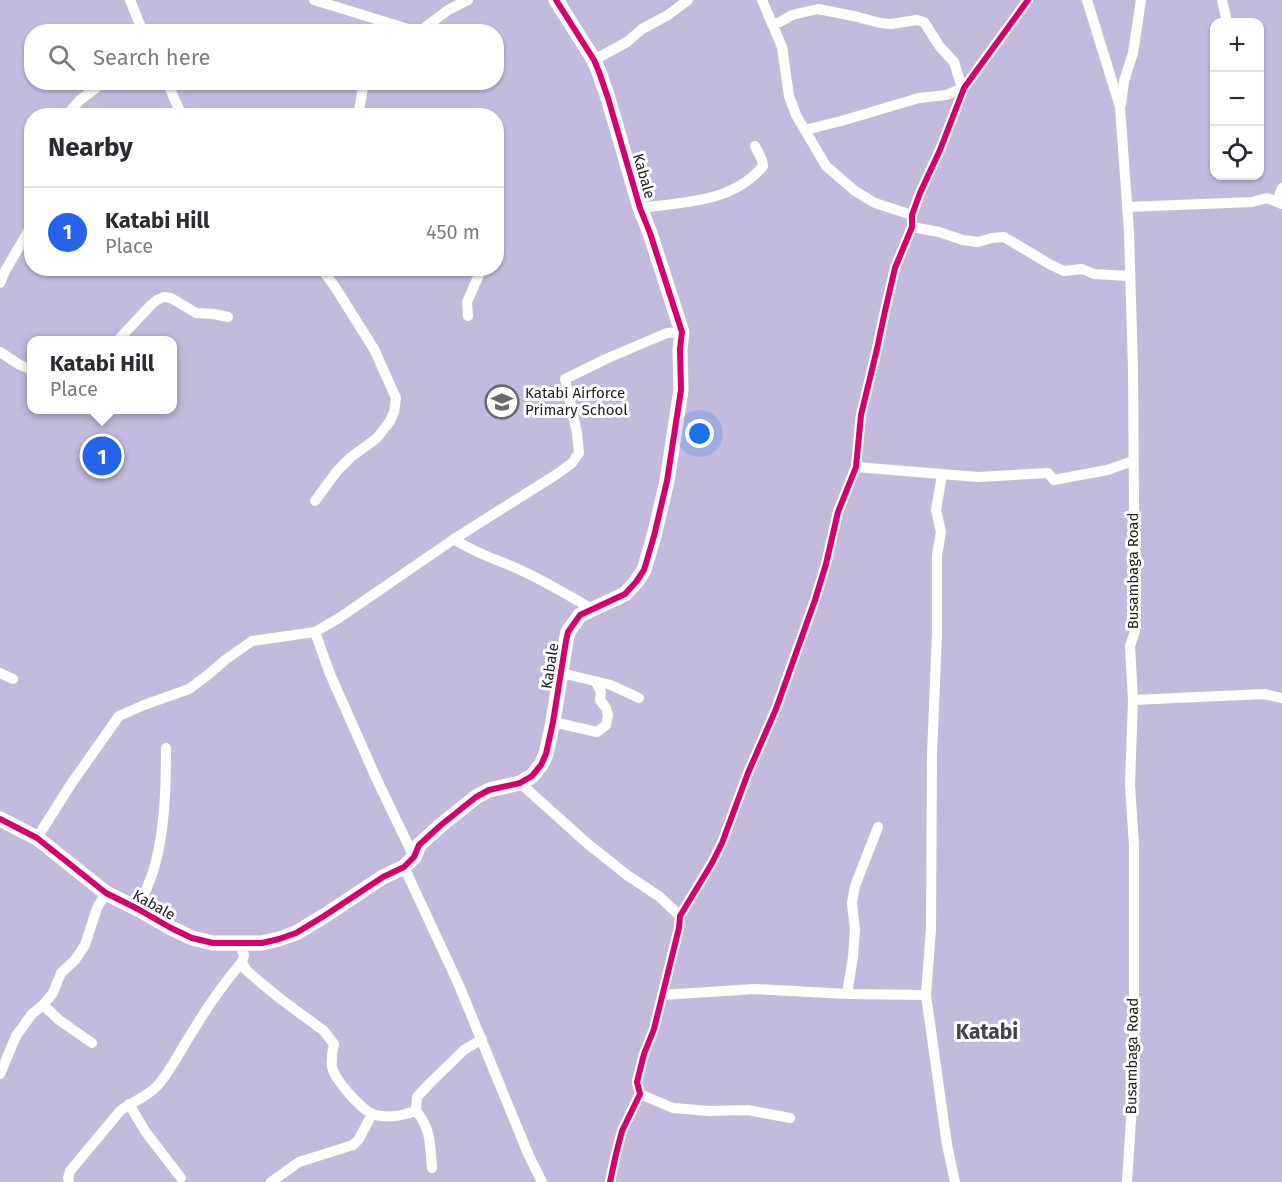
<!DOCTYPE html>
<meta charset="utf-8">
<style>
:root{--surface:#fff;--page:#f2f2f3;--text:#2b2b33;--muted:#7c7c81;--line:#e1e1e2;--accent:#2563eb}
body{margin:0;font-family:"Fira Sans",sans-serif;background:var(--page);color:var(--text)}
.controls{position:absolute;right:18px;top:18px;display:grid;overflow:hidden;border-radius:12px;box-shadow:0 2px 4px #0004}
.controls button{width:54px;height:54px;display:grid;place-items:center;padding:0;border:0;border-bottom:2px solid var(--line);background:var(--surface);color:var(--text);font:30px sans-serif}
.you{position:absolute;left:700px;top:434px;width:21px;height:21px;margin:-15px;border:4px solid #fff;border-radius:50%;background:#1a73e8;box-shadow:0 0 0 9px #1a73e833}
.badge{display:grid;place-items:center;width:39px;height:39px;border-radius:50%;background:var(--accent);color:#fff;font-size:20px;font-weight:700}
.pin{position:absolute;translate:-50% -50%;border:3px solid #fff;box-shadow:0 2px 6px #0006}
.popup{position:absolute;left:27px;top:336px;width:150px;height:78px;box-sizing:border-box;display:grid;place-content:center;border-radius:12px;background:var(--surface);filter:drop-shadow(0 2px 4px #0005);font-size:20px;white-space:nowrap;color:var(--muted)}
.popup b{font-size:22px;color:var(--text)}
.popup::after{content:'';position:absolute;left:50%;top:100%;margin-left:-12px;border:12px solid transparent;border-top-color:var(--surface)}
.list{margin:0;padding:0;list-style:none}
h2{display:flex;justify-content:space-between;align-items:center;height:78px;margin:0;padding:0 24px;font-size:26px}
h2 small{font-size:20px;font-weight:400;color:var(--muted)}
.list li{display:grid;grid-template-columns:39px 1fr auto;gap:18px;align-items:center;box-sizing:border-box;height:90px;padding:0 24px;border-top:2px solid var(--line)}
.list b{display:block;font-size:22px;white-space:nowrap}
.list p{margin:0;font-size:20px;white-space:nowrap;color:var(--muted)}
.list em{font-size:20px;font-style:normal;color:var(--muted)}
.icon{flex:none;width:33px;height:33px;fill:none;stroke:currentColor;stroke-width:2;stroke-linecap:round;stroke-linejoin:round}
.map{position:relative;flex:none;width:1282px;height:1182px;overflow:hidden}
.search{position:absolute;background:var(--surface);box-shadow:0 2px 4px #0004;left:24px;top:24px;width:480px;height:66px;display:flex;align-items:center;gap:15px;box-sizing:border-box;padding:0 21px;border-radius:24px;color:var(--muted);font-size:22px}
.panel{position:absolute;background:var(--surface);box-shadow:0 2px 4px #0004;left:24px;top:108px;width:480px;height:168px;border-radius:24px}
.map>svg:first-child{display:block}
.water{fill:#c2bbde;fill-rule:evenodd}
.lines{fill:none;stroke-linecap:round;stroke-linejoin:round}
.street-casing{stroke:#c3c2c7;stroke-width:12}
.secondary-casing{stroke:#c3c2c7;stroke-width:16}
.street{stroke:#fefefe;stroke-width:10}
.secondary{stroke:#fefefe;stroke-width:15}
.cycleway-casing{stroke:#fff;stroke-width:10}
.cycleway{stroke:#d6006c;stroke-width:6}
.labels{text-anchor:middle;stroke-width:6;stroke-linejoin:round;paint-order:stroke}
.street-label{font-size:15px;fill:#1f1e23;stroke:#fff}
.poi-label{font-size:15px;fill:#1f1e23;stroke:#fff;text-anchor:start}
.district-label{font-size:21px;font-weight:bold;fill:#44424d;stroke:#fff}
</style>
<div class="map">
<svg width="1282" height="1182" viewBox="0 0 1282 1182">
<rect width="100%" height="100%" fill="#f5f5fa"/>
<path class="water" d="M0,0H1282V1182H0ZM1214,22H1260V176H1214ZM32,32H496V82H32ZM32,116H496V268H32ZM32,340H172V410H32Z"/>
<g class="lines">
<defs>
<g id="street">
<polyline points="130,0 143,32"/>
<polyline points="314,0 418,32"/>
<polyline points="762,0 782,47 789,96 796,115 826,166 855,191 875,203 912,215"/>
<polyline points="1087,0 1120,107 1129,232 1133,369 1135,631 1130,646 1133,700 1130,785 1134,846 1134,1073 1127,1182"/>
<polyline points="1222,0 1227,22"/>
<polyline points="772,24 780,22 792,15 818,9 858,17 880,23 891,24 917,20 924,22 940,47 954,62 962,88"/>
<polyline points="419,32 448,10 468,0"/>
<polyline points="594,60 627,42 642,29 668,15 688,0"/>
<polyline points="167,82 182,116"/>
<polyline points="1121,104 1124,81 1133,53 1141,0"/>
<polyline points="66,116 80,100 104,82"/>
<polyline points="358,116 364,82"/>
<polyline points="805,130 841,121 919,98 946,95 964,88"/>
<polyline points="1277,201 1282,188"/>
<polyline points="1127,207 1252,202 1267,198 1282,204"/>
<path d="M640,208C683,202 733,203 763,166L762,160L755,146"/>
<polyline points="912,227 939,232 963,240 978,242 992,238 1004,237 1051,265 1064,271 1082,269 1094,274 1129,276"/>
<polyline points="0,283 5,271 32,225"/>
<polyline points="468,316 467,302 482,268"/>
<polyline points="118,340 151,305 157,300 164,297 171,298 196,313 214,314 228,317"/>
<polyline points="0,352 20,365 32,370"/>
<polyline points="856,467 978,477 1048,473 1054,480 1107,470 1133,461"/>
<polyline points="942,475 936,510 941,532 937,555 937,633 932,755 931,929 926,995 947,1145 955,1182"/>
<polyline points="315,501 337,471 351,457 377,438 390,421 394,412 396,398 374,349 335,287 321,268"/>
<path d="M454,539C474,553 496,559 518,569C543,580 568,595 592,609"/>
<polyline points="315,632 330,674 377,780 414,857"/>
<polyline points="0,673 13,679"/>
<polyline points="561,673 611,685 639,698"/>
<polyline points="1133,700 1264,694 1282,698"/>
<polyline points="553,722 597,732 606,725 608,715 606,708 600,700 601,692 596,682"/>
<polyline points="520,783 588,844 627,875 660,897 680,916"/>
<polyline points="37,838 71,784 119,716 144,705 189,689 209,674 225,660 252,641 315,632 339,618 454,539 557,474 572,463 579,453 577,433 565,379 608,358 667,333 682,332"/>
<polyline points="404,867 458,983 529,1156 542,1182"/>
<path d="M138,909C144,895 151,880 155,865C165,828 166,786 166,748"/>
<path d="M239,943L244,955L242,962L246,970L261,983L282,1000L324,1031L334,1044C332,1052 331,1059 332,1067C335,1080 362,1111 375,1115C391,1118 400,1116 416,1111L417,1097L430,1083L464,1050L482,1039"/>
<polyline points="847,994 853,957 855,930 852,903 855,886 878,827"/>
<polyline points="662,995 755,989 847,994 926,995"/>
<polyline points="43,1005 59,1020 92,1043"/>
<polyline points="0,1074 16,1036 32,1014 43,1005 53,993 61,973 75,960 85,945 97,908 106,893"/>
<polyline points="640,1094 673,1108 709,1111 748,1110 790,1118"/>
<polyline points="129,1104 145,1131 181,1178"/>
<path d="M416,1111C431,1128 430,1145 432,1168"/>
<path d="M69,1182L68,1178L70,1171L120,1111C132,1101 148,1097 158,1085C171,1070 180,1051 191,1034C206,1009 223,984 242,962"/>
<polyline points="271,1182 299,1162 353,1145 359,1139 372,1114"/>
<polyline points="610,1182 616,1154 622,1131 640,1094 637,1082 644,1054 654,1029 679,928 680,916 712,863 722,843 748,773 776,709 815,600 826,564 838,512 856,467 861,415 877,349 885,311 895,268 912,227 912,215 920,193 940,150 964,88 1028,0"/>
</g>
<polyline id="secondary" points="0,819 37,838 106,893 138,909 171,928 192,938 213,943 262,943 279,939 296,933 324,916 383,877 404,867 414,857 419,845 441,825 476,797 489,790 520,783 532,776 541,765 546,754 553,722 566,641 568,632 580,615 625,594 636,582 644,570 654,536 667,481 681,390 680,349 682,332 650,233 640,208 608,98 599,72 594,60 556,0"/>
</defs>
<use href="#street" class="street-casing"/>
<use href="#secondary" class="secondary-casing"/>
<use href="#street" class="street"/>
<use href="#secondary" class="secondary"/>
<defs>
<g id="cycleway">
<polyline points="0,819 37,838 106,893 138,909 171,928 192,938 213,943 262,943 279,939 296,933 324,916 383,877 404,867 414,857 419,845 441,825 476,797 489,790 520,783 532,776 541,765 546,754 553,722 566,641 568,632 580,615 625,594 636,582 644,570 654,536 667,481 681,390 680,349 682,332 650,233 640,208 608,98 599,72 594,60 556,0"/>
<polyline points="610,1182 616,1154 622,1131 640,1094 637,1082 644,1054 654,1029 679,928 680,916 712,863 722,843 748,773 776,709 815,600 826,564 838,512 856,467 861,415 877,349 885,311 895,268 912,227 912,215 920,193 940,150 964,88 1028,0"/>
</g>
</defs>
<use href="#cycleway" class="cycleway-casing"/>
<use href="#cycleway" class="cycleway"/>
</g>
<defs>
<symbol id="school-ring" viewBox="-11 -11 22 22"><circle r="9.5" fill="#fff" stroke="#6a696e" stroke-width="1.5"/><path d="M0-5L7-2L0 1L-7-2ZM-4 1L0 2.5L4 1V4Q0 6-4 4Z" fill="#6a696e"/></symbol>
</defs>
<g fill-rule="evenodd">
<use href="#school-ring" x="483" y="383" width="38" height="38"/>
</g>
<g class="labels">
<g class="street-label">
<text transform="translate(644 176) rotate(74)" y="5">Kabale</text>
<text transform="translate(1133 571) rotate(-90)" y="5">Busambaga Road</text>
<text transform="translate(550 666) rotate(-81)" y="5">Kabale</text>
<text transform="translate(154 905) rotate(29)" y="5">Kabale</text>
<text transform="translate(1132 1056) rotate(-89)" y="5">Busambaga Road</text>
</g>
<g class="poi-label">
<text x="525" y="398">Katabi Airforce<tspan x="525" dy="17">Primary School</tspan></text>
</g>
<g class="district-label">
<text x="987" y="1039">Katabi</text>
</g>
</g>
</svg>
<div class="controls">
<button>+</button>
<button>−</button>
<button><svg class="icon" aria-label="locate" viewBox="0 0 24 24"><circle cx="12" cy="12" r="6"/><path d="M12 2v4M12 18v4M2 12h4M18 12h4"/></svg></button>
</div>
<div class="you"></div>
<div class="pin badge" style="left:102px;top:456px">1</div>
<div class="popup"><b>Katabi Hill</b>Place</div>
<div class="search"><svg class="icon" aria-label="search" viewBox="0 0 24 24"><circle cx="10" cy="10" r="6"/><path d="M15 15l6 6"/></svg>Search here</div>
<section class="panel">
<h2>Nearby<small></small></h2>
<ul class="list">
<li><span class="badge">1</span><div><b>Katabi Hill</b><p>Place</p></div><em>450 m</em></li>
</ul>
</section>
</div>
